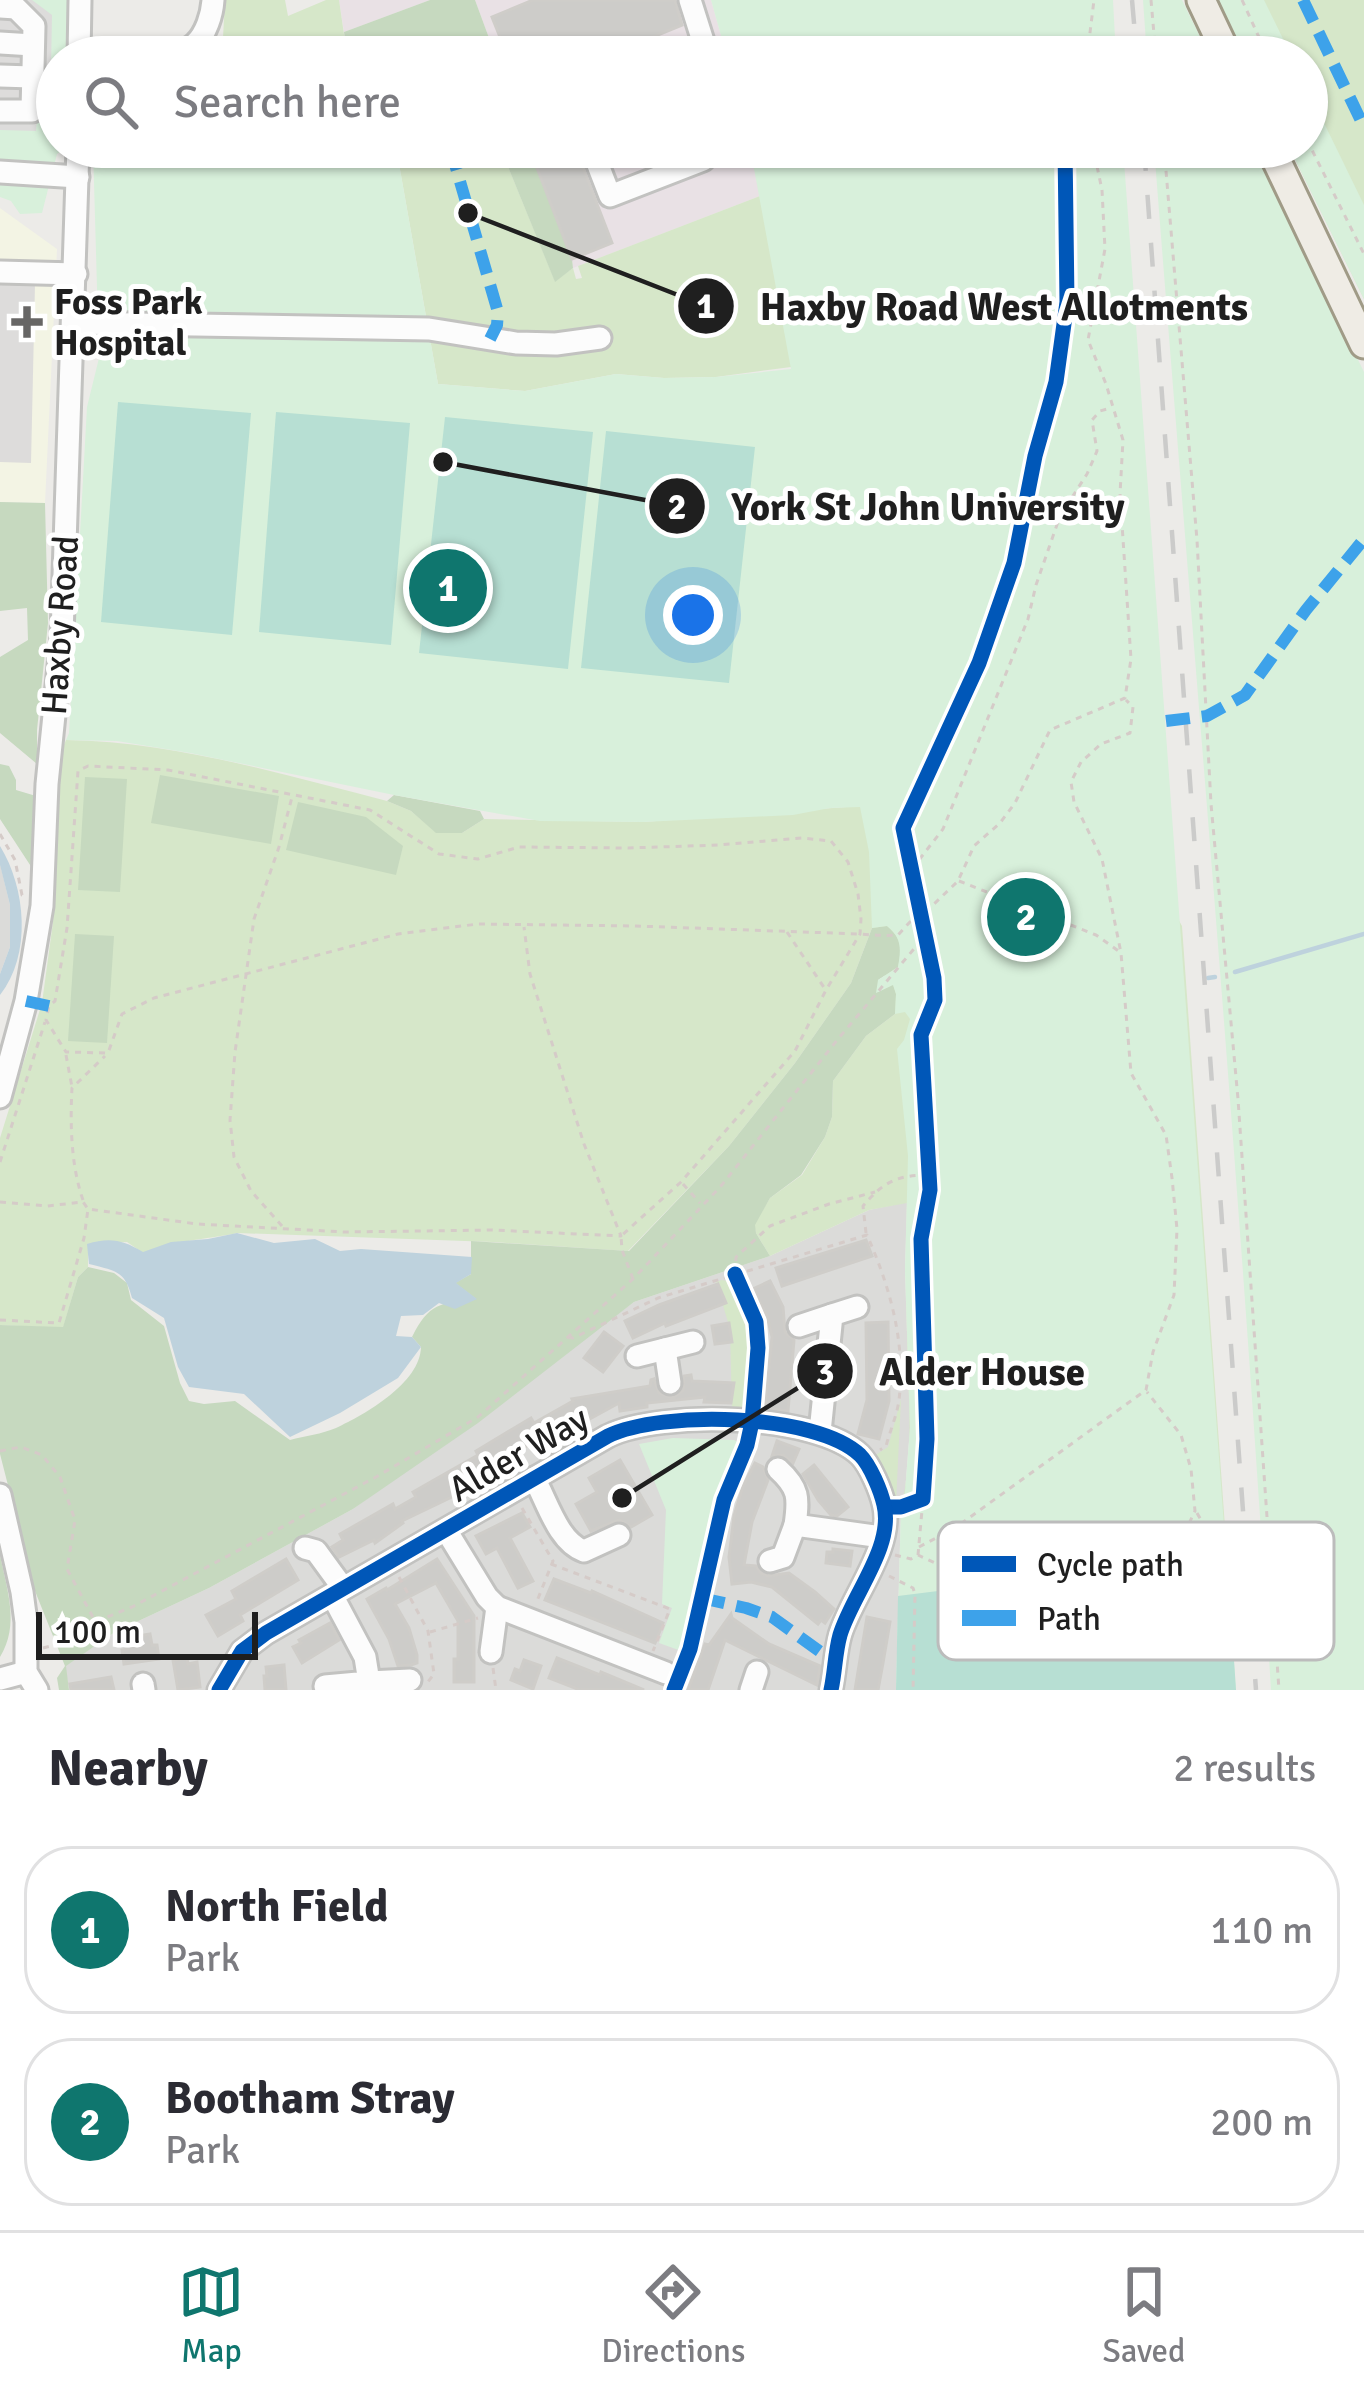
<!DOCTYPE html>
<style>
:root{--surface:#fff;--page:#f2f2f3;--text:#2b2b33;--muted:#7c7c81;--line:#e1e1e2;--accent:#0f766e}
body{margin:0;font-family:Signika,sans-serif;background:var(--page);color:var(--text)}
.scale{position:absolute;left:36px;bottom:30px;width:222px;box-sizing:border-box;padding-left:12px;border:6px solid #1f1f1f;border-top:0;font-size:33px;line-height:42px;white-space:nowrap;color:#1f1f1f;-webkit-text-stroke:9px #fff;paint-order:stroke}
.you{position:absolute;left:693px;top:615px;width:42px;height:42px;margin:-30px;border:9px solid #fff;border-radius:50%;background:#1a73e8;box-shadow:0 0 0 18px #1a73e833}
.badge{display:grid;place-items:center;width:78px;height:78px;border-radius:50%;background:var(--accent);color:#fff;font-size:39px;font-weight:700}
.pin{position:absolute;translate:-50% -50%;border:6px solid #fff;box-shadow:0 3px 12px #0006}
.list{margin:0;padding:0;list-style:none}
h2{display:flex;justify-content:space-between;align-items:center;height:156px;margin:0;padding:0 48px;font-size:51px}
h2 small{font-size:39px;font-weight:400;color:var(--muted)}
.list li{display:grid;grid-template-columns:78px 1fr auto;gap:36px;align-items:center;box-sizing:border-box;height:168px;margin:0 24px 24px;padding:0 24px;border:3px solid var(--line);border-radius:48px}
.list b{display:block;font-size:45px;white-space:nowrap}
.list p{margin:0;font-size:39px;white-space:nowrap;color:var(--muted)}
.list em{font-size:39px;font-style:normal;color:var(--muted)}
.icon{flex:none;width:66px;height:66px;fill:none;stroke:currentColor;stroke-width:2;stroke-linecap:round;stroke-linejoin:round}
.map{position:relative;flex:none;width:1364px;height:1690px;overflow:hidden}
.search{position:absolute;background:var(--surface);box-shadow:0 3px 9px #0004;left:36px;right:36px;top:36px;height:132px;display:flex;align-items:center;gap:30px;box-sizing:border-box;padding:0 42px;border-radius:66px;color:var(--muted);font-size:45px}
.sheet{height:540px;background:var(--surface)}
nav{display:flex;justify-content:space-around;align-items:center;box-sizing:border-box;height:168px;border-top:3px solid var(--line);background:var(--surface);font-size:33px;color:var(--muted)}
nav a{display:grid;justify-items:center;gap:6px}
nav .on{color:var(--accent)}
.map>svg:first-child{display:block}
.residential{fill:#dbdbd9}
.industrial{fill:#e9e1e5}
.education{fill:#f3f4e4}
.grass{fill:#d6e7c9}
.forest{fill:#c6d9bf}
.park{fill:#d8f0db}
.pitch{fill:#b7dfd3}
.parking{fill:#dddcdb}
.water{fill:#bed2dd}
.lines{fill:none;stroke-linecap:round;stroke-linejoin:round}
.stream{stroke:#bed2dd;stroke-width:4.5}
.building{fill:#cdccc9;stroke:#cfcdc9;stroke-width:3}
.minor-casing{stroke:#c2c2c0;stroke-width:27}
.major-casing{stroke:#a09b87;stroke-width:33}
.path{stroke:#d5cbc8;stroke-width:3;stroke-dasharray:6 6;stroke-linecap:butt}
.minor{stroke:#fcfcfc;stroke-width:21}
.major{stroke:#efece5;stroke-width:27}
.rail{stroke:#cbcbca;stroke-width:4.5;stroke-dasharray:24 24;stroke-linecap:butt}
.quiet{stroke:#3da2ea;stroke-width:12;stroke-dasharray:24 12;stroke-linecap:butt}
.cycleway-casing{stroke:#fff;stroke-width:22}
.cycleway{stroke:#0057b8;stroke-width:15}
.poi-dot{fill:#676665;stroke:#fff;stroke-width:4.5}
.labels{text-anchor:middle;stroke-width:10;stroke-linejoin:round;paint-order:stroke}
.poi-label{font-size:36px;font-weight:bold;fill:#1f1f1f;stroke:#fff;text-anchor:start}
.street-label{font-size:36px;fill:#1f1f1f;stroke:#fff}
.key{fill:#fff;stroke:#bcbcbc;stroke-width:3}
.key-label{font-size:33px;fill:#1f1f1f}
.leader{fill:none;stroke:#1f1f1f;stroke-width:4.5}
.callout-dot{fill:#1f1f1f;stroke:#fff;stroke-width:4.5}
.mark-label{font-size:36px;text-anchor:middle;font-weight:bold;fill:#fff}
.callout-label{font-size:39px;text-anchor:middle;font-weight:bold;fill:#1f1f1f;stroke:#fff;stroke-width:10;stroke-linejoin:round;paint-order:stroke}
</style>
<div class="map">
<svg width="1364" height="1690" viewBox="0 0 1364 1690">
<rect width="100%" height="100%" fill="#ecebe8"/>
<g class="residential">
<polygon points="0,864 10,905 10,947 0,974"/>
<polygon points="907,1202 905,1270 910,1428 905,1492 901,1507 896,1690 69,1690 65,1666 115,1632 209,1588 353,1509 634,1302 770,1256 869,1210"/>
</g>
<g class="industrial">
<polygon points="339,0 430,0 344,32"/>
<polygon points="475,0 711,0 727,57 496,57"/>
<polygon points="529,147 750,147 760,196 573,268 572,258"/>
</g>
<polygon class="education" points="0,208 57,249 45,503 0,502"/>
<g class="grass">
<polygon points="225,0 285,0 288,16 326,0 339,0 347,55 222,57"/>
<polygon points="1216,0 1364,0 1364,299 1289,147 1307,147 1307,57 1245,57"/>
<path d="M396,147H500L555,281L573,268L576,279L582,278L578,266L760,196L750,147L1182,926L1227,1555L901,1507C913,1462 909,1412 908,1365C906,1311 906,1257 907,1203L869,1210L770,1256L756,1233L754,1225L770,1198L802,1175L825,1137L832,1117L833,1081L866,1036L895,1014L872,928L851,983L795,1063L729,1146L628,1251L493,1242L238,1233C203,1240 176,1240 143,1253L127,1242L88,1244V1267L78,1277L63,1328L0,1325V1138L42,1003L53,922L61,752L66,740C176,742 281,774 387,801L411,811L437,833H462L484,819L643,822L860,806L798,450L791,367L716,377L664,378L616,374L525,391L438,384Z"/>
<polygon points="722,1280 732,1282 750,1324 753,1349 748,1412 732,1411 730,1329 716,1282"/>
<polygon points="901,1399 896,1503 886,1476 874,1456 888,1447"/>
</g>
<g class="forest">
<polygon points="430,0 475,0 496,57 378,57 376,49 347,55 344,32"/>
<polygon points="500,147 530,147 572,259 573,268 555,282"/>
<polygon points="0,502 45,503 48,623 37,730 37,764 0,733 0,657 28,640 27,608 0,611"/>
<polygon points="0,764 9,766 16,780 16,790 36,796 34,871 0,819"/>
<polygon points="160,775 279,796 271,844 151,823"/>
<polygon points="85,777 127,779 120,892 78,890"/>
<polygon points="394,795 480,811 484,819 462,833 436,833 411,811 387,801"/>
<polygon points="298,802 366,817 403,846 396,875 286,850"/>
<path d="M887,926C902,938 902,949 898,967L878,980V992L893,984L896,994L895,1014L866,1036L833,1081L832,1117L825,1137L801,1175L770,1198L755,1225L756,1233L770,1256L634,1302L478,1423L353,1509L209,1588L115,1632L66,1666L69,1690H59L57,1678L65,1666L35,1591L0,1454V1325L63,1327L78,1277L88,1267L114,1273L127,1283L131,1300L164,1326L180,1383L189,1401L204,1404L235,1401L290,1440C305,1436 322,1434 336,1428C366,1414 420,1383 421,1347L412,1337C429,1303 440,1303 476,1299L455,1283L471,1274V1241L629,1251L729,1146L795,1063L851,983L872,928Z"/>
<polygon points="75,934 114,936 107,1043 68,1041"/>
<path d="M0,1555C7,1590 20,1625 0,1657Z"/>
</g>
<g class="park">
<polygon points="0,0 72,0 69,57 57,57 57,147 64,147 64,149 57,154 42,213 20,214 11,201 0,197"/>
<polygon points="711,0 1113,0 1116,57 727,57"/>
<polygon points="1143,0 1182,0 1210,57 1147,57"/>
<polygon points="1216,0 1264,0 1292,57 1245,57"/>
<polygon points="1307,88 1364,205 1364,299 1289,147 1307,147"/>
<path d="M93,147H396L438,384L525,391L616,374L664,378L716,377L791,369L750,147H1123L1236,1690H896L901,1507L905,1492L910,1428L905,1270L908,1156L897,1049L904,1040L910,1019L905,1012L895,1014L896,994L893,985L876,993L878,980L898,967C901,949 902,938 887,926L872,928L869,852L860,807L830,808L793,815L643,822L540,821L394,795L190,753L117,741L66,740L69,733L87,407L99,358Z"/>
<path d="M1154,147H1254L1364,372V1690H1271C1240,1175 1194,661 1154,147Z"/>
<polygon points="673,1438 734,1440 740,1443 741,1448 719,1496 684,1652 659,1643 672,1608 662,1604 666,1510 639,1444"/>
</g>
<g class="pitch">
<polygon points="118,402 251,413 232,635 101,622"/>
<polygon points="276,412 410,423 391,645 259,632"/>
<polygon points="445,417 593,432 568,669 419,653"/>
<polygon points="606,431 755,447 729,683 581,668"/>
<polygon points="1227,1555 1236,1690 896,1690 898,1596"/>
</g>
<g class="parking">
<polygon points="0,0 32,0 52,15 50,120 37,120 36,131 0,130"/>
<polygon points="0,284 35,284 31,463 0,462"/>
</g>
<g class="water">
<path d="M0,846C26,888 32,955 0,995V974L10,947V905L0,865Z"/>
<path d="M237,1233L274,1243L315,1239L340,1251L361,1249L472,1257L471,1274L456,1283L477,1299L455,1309L439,1303L423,1315L401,1316L396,1336L412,1337L421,1347L398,1378L340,1413L290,1437L244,1394L189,1387L178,1367L164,1318L132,1298C125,1270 115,1271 89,1264L87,1244C110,1237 123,1240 143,1252L171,1242L208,1239Z"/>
</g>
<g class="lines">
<g class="stream">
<polyline points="1235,972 1364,934"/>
<polyline points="1208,978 1215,977"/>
</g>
</g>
<g class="building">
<polygon points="533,0 675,0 682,25 604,57 508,57 492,17"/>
<polygon points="529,147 575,147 612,243 572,259"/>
<polygon points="866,1240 872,1256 782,1286 776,1268"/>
<polygon points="770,1281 783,1307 785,1332 794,1340 788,1411 765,1408 772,1337 767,1316 753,1289"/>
<polygon points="718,1284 726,1303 666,1326 665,1323 633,1338 625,1321 659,1305"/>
<polygon points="888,1322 889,1401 879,1439 858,1434 867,1400 866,1323"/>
<polygon points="729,1323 732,1342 715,1344 712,1326"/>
<polygon points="604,1332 623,1346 603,1372 584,1358"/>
<polygon points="691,1375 692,1381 734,1383 731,1403 704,1402 705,1397 647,1403 647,1407 620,1411 619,1403 575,1427 574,1425 551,1438 542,1438 519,1450 487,1469 489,1471 480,1476 482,1478 459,1491 460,1493 402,1521 403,1523 375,1543 374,1540 339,1557 332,1547 343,1540 340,1534 393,1504 395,1509 416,1497 413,1492 478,1455 476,1451 531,1418 534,1423 573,1401 572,1399 650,1386 651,1380 654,1379 659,1393 673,1398 683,1390 684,1376"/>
<polygon points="777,1441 799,1449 793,1463 783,1455 772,1456"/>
<polygon points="620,1460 652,1515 631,1527 619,1520 591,1531 576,1504 597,1492 589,1478"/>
<polygon points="755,1463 763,1467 768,1480 752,1522 744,1565 756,1566 761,1573 768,1576 789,1573 815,1592 834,1609 825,1623 821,1620 818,1624 772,1587 751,1582 732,1584 729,1557 734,1516 743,1486"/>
<polygon points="814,1465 848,1507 837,1516 831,1515 818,1500 803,1474"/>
<polygon points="522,1513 530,1527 510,1538 533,1581 518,1588 497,1548 486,1554 476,1536"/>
<polygon points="833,1549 852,1551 850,1566 826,1563 827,1552 833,1552"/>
<polygon points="286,1559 298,1580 240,1615 243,1621 218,1636 206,1615 236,1599 232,1591"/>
<polygon points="437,1559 474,1616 474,1682 454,1682 454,1659 458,1659 458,1621 436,1583 395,1604 409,1628 417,1655 417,1663 411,1665 398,1666 389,1639 367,1599 386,1588 387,1590"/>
<polygon points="554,1579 591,1593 592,1591 663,1623 655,1643 545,1600"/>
<polygon points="731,1614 732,1618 769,1644 820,1666 817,1685 725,1640 708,1690 688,1690 705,1644 709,1645"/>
<polygon points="867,1617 890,1622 883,1663 878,1690 855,1690"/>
<polygon points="330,1623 339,1640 302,1663 293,1647 301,1643 299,1640"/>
<polygon points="150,1634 152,1645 157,1645 159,1659 124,1664 122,1650 128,1649 126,1638"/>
<polygon points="187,1658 188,1664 197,1662 200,1687 178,1690 173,1660"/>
<polygon points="557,1658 600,1675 601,1672 644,1690 580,1690 549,1678"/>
<polygon points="524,1660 541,1666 533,1689 511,1680 515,1669 520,1671"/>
<polygon points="284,1665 286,1690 265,1690 264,1676 267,1676 266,1667"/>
<polygon points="111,1677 114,1690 71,1690 70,1684"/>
</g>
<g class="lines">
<defs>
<g id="minor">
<polyline points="690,0 708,57"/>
<polyline points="0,7 16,8 34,26 32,111 0,111"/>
<polyline points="0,43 33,45"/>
<path d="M79,52C106,52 175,62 195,44C206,34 212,15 213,0"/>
<polyline points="79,57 80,0"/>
<polyline points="0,76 32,77"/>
<polyline points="591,147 610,196 703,160 714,147"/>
<polyline points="0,172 78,177"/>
<polyline points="0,272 76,274"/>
<polyline points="73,323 429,329 516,343 556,344 600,338"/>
<polyline points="0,1097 26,1001 42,906 47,784 62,636 78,147"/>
<polyline points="799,1326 832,1315"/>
<polyline points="665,1349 670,1383"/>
<polyline points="637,1356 693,1342"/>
<polyline points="820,1432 832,1315 857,1307"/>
<path d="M778,1469C799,1488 799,1498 795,1525"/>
<path d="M534,1478C547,1501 558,1542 584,1551L619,1535"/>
<polyline points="0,1495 22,1592 26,1622 26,1672 37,1690"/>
<polyline points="446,1530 487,1597 497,1607 666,1673"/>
<polyline points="305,1548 316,1551 343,1588"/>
<polyline points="770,1561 783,1557 795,1525 882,1537"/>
<polyline points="491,1652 497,1607"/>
<polyline points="0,1679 26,1672"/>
<polyline points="369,1682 410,1680"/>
<polyline points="143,1684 144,1690"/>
<polyline points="325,1686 369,1682 365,1657 332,1595"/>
<path d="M219,1690L242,1651L266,1633L608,1436C661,1410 816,1413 860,1455C870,1465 881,1491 884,1505C894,1547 852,1595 840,1635C835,1653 835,1672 831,1690"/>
<polyline points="751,1690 757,1672"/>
</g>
<g id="major">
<polyline points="1201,0 1228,57"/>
<polyline points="1270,147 1364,344"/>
</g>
</defs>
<use href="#minor" class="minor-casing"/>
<use href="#major" class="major-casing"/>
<g class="path">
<polyline points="1151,0 1156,57"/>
<polyline points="1242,0 1268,57"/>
<polyline points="1087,57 1094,0"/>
<polyline points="1307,140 1364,254"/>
<polyline points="1164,147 1197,540 1211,804 1238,1099 1279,1690"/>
<polyline points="0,834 15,860 22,895 25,896"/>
<polyline points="912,869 943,829 1028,619 1036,585 1060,516 1087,474 1097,451 1092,420 1100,411 1111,408"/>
<polyline points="959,881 1096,935 1120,952"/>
<polyline points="787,932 825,989"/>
<polyline points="66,1055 72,1087"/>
<polyline points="0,1162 45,1022"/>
<polyline points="683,1184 700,1203"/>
<path d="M83,1200C71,1166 70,1124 72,1088L105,1056"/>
<polyline points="0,1202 47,1206 83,1202 88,1209 197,1224 345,1232 492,1230 621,1236 584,1144 530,974 524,927"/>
<polyline points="282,1226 251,1191 234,1157 230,1120 235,1052 254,919 279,847 292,797"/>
<path d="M866,1233L863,1206C884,1181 898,1175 930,1175"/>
<polyline points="735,1273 736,1257 770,1226 829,1204 875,1192"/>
<path d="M633,1279L622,1250L621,1236L681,1182L795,1051L826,990L860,934L861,919L858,894L848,862L831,841L802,838L719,845L628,848L519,847L478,859L439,854L370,810L168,770L88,766L78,771L67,928L55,1001L49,1006L46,1020L66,1052L108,1053L122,1014L154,998L398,934L478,924L636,926L860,934C873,935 885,936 898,935L919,912L934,904L958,881L974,846L1000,823L1015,803L1050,730L1125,698L1131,659L1120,494L1123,440L1106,384L1088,340L1105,249L1102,190L1093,147"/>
<polyline points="0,1320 59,1323 84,1238 88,1209"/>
<path d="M568,1337L573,1338L658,1298L867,1235C890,1287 906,1343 899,1400C897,1415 890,1431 886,1446L880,1450"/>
<polyline points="0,1451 21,1447 42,1455 60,1477 75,1520 67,1569 95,1621"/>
<polyline points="522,1508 553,1561 537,1601"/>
<polyline points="1197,1513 1219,1551 1218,1571"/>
<polyline points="919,1547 955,1528 1146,1390 1153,1352 1174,1295 1177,1229 1172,1178 1166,1135 1131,1073 1121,953 1102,859 1074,802 1071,782 1081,762 1101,744 1130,733 1133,707 1126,700"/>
<polyline points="895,1555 911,1559 918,1555 946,1568 988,1570 1094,1555 1170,1547 1185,1532 1195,1511 1191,1469 1181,1435 1147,1392"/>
<polyline points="918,1555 923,1499"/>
<polyline points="551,1564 670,1609 653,1651"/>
<polyline points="889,1576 913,1588 915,1594 913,1690"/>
<polyline points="399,1577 428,1631 434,1674 427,1683"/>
<polyline points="430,1632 478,1618"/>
<polyline points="43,1648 55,1645 95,1622 132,1607 376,1477 478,1417 633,1279 721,1186 838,1039 924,937"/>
<polyline points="676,1656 687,1657"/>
<polyline points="493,1668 496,1690"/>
</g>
<use href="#minor" class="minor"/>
<use href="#major" class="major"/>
<g class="rail">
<polyline points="1132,0 1137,57"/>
<polyline points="1144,147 1256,1690"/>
</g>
<g class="quiet">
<polyline points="1303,0 1364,127"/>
<polyline points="450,147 498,312 497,325 490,339"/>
<polyline points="1166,721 1207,716 1245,695 1306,610 1364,539"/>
<polyline points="26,1001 49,1006"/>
<polyline points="701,1598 746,1608 772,1617 836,1663"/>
</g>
<defs>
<g id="cycleway">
<polyline points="885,1507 901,1507 923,1499 927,1439 921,1239 930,1190 921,1035 935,1000 934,978 903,828 979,663 1014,563 1035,456 1056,382 1067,302 1065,147"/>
<path d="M219,1690L242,1651L266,1633L608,1436C661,1410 816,1413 860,1455C870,1465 881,1491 884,1505C894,1547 852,1595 840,1635C835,1653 835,1672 831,1690"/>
<polyline points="674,1690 690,1649 724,1500 747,1445 752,1422 758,1348 756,1322 735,1274"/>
</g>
</defs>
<use href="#cycleway" class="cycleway-casing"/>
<use href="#cycleway" class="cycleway"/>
</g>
<path class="poi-dot" d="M21 304h12v12h12v12h-12v12h-12v-12h-12v-12h12z"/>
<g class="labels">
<g class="poi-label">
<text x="54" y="314">Foss Park<tspan x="54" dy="41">Hospital</tspan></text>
</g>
<g class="street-label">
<text transform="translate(59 625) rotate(-86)" y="13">Haxby Road</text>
<text transform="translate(518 1453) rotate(-30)" y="13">Alder Way</text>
</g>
</g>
<rect x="938" y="1522" width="396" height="138" rx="18" class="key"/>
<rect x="962" y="1556" width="54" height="16" fill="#0057b8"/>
<rect x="962" y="1610" width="54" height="16" fill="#3da2ea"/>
<g class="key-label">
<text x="1037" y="1576">Cycle path</text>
<text x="1037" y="1630">Path</text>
</g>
<path class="leader" d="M468 213L706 306M443 462L677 506M622 1498L825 1371"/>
<g class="callout-dot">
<circle cx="468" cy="213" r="12"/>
<circle cx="443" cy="462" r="12"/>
<circle cx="622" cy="1498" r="12"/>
<circle cx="706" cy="306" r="30"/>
<circle cx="677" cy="506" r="30"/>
<circle cx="825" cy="1371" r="30"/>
</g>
<g class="mark-label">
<text x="706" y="318">1</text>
<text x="677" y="519">2</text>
<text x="825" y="1384">3</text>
</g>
<g class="callout-label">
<text x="1004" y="320">Haxby Road West Allotments</text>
<text x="928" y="520">York St John University</text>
<text x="982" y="1385">Alder House</text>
</g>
</svg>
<div class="scale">100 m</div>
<div class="you"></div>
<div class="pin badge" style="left:448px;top:588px">1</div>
<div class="pin badge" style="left:1026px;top:917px">2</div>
<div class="search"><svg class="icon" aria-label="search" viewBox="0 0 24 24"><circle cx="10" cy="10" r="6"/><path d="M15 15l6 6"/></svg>Search here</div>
</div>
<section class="sheet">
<h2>Nearby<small>2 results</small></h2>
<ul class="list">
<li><span class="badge">1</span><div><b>North Field</b><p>Park</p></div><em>110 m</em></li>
<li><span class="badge">2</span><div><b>Bootham Stray</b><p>Park</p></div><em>200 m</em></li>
</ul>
</section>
<nav>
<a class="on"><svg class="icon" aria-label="map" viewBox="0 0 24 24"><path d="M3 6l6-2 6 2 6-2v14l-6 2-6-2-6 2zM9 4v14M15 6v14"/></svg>Map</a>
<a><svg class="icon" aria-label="directions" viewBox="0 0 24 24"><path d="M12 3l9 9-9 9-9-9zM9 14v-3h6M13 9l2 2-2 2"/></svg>Directions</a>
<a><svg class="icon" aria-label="saved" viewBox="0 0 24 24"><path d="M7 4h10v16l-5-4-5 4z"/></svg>Saved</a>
</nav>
